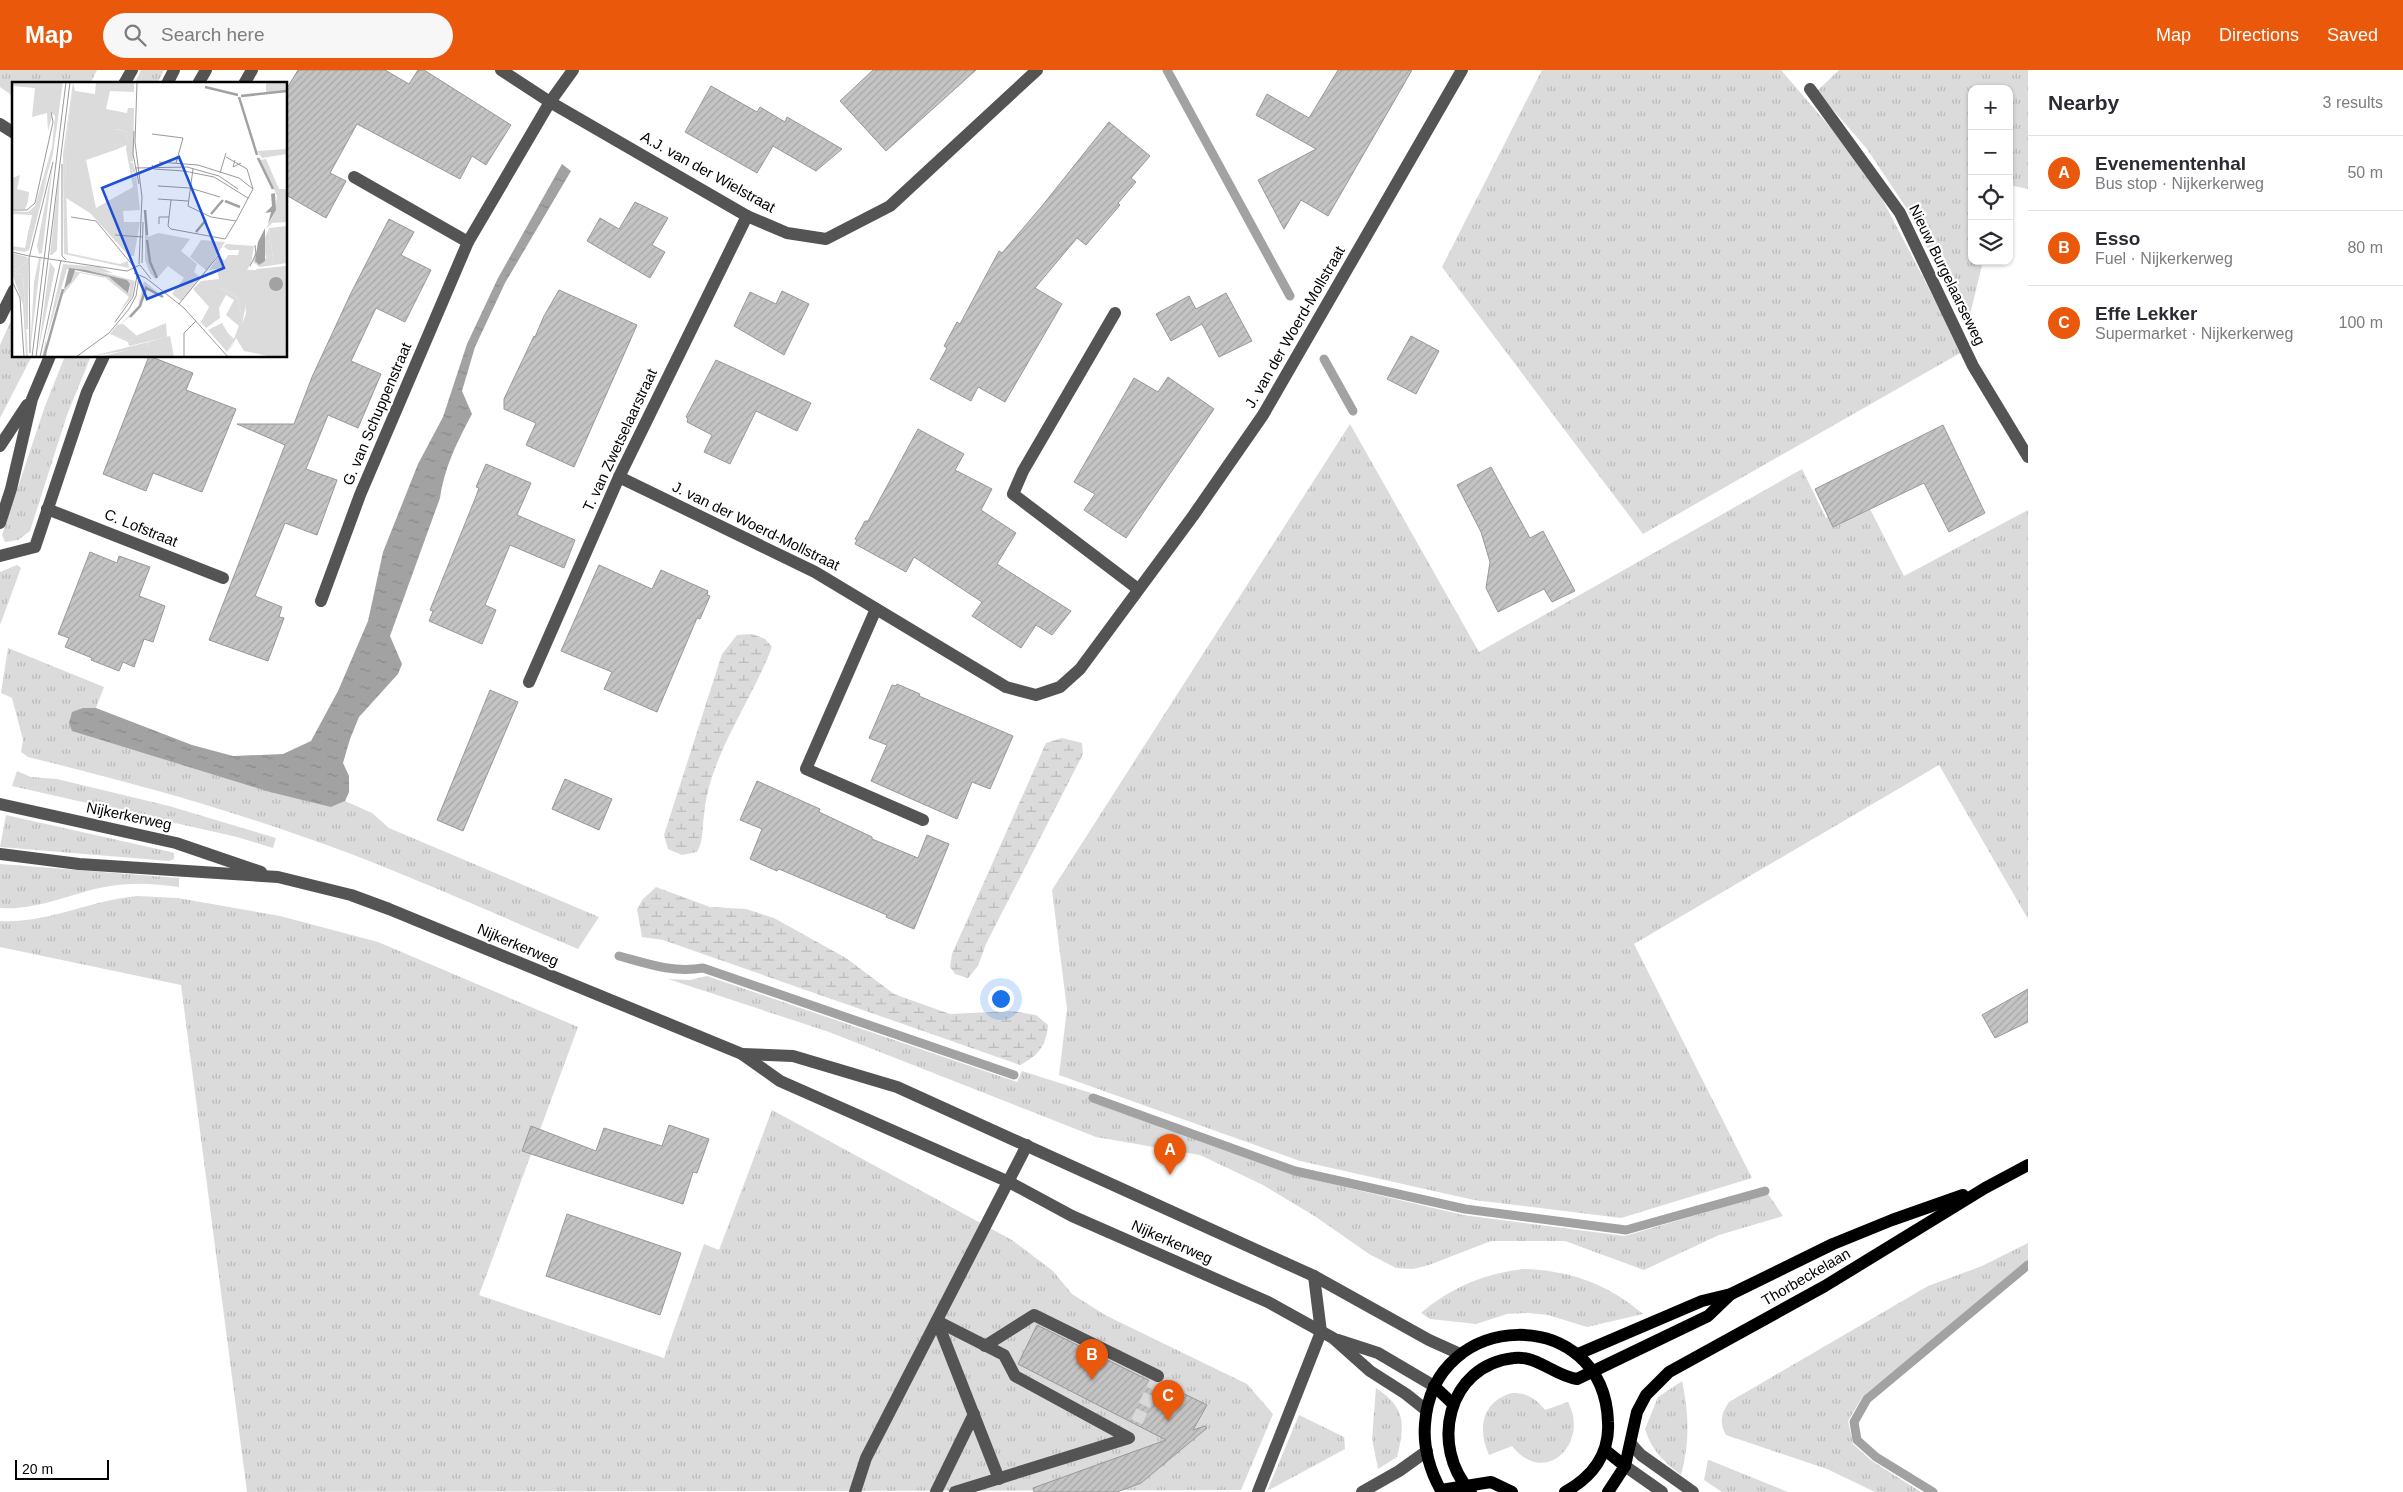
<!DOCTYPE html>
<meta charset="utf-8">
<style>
:root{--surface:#fff;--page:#f7f7f7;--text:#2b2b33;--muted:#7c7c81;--line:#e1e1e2;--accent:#ea580c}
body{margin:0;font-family:Helvetica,sans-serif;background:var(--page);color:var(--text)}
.controls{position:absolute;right:15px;top:15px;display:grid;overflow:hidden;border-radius:10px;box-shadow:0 1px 4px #0004}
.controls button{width:45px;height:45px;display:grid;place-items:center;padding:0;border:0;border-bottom:1px solid var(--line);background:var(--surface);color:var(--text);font:25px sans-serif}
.scale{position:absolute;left:15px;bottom:12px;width:94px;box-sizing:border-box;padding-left:5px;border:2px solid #000;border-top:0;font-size:14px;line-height:18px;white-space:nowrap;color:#000;-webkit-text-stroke:4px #fff;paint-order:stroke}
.you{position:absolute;left:1000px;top:928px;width:18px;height:18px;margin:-12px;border:4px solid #fff;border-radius:50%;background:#1a73e8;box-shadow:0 0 0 8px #1a73e833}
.badge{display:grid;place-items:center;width:32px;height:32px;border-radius:50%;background:var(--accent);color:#fff;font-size:16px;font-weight:700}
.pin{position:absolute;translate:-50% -41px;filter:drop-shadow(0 1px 2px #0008)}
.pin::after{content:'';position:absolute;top:26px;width:18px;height:15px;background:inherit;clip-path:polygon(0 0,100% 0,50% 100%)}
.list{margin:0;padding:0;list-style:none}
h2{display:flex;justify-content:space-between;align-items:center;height:65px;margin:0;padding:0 20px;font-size:21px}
h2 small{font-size:16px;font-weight:400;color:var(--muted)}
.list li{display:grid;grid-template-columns:32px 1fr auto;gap:15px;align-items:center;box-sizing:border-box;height:75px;padding:0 20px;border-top:1px solid var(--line)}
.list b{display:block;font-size:19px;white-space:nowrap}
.list p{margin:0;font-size:16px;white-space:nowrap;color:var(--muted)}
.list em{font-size:16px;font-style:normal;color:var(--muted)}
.icon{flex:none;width:28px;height:28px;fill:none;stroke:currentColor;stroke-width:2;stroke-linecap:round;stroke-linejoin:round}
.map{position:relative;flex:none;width:2028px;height:1422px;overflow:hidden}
header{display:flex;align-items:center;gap:30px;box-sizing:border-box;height:70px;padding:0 25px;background:var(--accent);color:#fff}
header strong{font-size:24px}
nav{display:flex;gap:28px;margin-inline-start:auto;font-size:18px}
.search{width:350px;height:45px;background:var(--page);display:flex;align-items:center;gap:12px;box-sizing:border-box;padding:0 18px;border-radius:28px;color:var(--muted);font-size:19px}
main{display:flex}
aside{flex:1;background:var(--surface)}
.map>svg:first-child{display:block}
.grass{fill:url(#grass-tufts)}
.wetland{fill:url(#wetland-marsh)}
.water{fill:url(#water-ripples)}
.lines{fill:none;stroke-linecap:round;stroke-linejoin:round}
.stream{stroke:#a2a2a2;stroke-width:9}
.building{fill:url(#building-hatch);stroke:#989898}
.minor-tunnel{stroke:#d9d9d9;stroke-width:12;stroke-dasharray:12 6;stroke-linecap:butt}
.minor{stroke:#545454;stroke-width:12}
.major{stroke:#000;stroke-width:12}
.labels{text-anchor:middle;stroke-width:4.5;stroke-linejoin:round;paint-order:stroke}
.street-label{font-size:15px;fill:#000;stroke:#fff}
.inset-river{fill:none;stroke:#a2a2a2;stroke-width:2.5}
.inset-road{fill:none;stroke:#999;stroke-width:1}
.view{fill:#1d4ed8;fill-opacity:0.15;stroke:#1d4ed8;stroke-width:2.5}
.inset-edge{fill:none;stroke:#000;stroke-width:2.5}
</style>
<header>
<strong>Map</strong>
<div class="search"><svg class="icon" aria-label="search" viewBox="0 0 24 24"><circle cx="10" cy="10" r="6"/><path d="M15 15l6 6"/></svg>Search here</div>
<nav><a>Map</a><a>Directions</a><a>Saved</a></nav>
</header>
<main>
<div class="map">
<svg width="2028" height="1422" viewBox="0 0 2028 1422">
<defs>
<pattern id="grass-tufts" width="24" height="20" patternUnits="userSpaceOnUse" patternTransform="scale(1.25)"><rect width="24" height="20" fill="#dbdbdb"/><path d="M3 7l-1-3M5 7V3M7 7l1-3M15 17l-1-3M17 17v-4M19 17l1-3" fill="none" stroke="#bababa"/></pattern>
<pattern id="wetland-marsh" width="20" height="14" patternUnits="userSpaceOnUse" patternTransform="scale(1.25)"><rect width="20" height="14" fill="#dbdbdb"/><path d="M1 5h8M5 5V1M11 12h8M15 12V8" fill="none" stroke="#bababa"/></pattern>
<pattern id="water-ripples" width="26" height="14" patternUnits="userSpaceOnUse" patternTransform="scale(1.25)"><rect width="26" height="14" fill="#a2a2a2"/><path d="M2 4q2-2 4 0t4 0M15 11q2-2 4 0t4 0" fill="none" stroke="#8a8a8a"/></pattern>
<pattern id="building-hatch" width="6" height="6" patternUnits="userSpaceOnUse" patternTransform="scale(1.25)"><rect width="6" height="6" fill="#c4c4c4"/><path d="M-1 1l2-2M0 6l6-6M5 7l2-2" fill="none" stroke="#a7a7a7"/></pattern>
</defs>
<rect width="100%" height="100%" fill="#fff"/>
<g class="grass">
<polygon points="0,0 97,0 90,14 14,14 14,27 0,17"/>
<polygon points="141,0 164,0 157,14 134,14"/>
<polygon points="1542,0 1781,0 1830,57 1878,121 1962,282 1643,464 1442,197"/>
<polygon points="1839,0 2028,0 2028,119 2009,115 2009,19 1972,19 1972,191 1983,191 1968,253 1905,136 1867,79 1817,21"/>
<polygon points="14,244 14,286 32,286 0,348 0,275"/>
<polygon points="65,286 91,286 67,345 30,461 18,470 5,472 2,465 45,336"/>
<polygon points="1350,354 1479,582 1802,399 1826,448 1865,429 1904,506 2028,440 2028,849 1939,695 1634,874 1752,1108 1621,1148 1474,1130 1300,1091 1059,1005 1067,939 1052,820"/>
<polygon points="17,495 21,498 0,555 0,502"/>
<path d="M8,578L104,617L96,638H83L331,737L345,731L372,743L389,758L599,847L578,879C487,841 395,798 301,766C211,734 121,710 28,687L21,682L23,670L12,628L1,623Z"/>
<polygon points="17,701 31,707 57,709 169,736 276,768 273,778 237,767 12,716"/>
<polygon points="6,745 171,782 174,783 174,789 169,791 0,777"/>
<path d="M0,794L179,808V817C156,814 134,812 110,816C73,822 38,841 0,838Z"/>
<path d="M137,826L178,828L280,846L378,872L578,957L479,1225L664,1288L704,1174L719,1180L772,1040L1012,1170L1053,1201L1072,1224L1105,1245L1247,1314L1273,1344L1241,1420L247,1422L181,915L0,877V851C46,854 91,830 137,826Z"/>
<polygon points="707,906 1017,1012 1022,1001 1091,1023 1089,1031 1294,1105 1463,1145 1625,1166 1768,1124 1783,1146 1719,1165 1644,1200 1565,1171 1491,1171 1429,1195 1413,1199 1396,1198 1369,1184 1316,1147 1263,1115 1200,1085 1096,1067 829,962 668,909 690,910"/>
<path d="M2028,1173V1192L1863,1326L1848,1351L1853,1374L1872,1391L1921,1422H1875L1827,1399L1726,1365C1719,1353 1721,1344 1729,1332L1928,1216L1982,1196Z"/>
<path d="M1523,1199C1569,1200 1608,1214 1643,1244L1587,1257L1548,1245L1528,1243L1507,1244L1476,1254L1430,1249L1421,1243C1452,1217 1483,1204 1523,1199Z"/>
<path d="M1682,1311C1689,1344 1690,1372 1681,1405C1663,1391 1652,1381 1645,1359L1658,1327Z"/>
<path d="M1376,1318C1406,1338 1405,1354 1397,1387L1378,1399L1372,1369Z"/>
<path d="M1512,1323C1527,1323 1536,1328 1545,1340L1568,1332C1590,1373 1545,1418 1512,1376L1489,1385C1477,1359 1482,1331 1512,1323Z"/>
<polygon points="1299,1345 1344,1367 1345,1379 1267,1421"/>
<polygon points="1708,1390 1709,1390 1788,1422 1722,1422 1704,1410"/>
</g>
<g class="wetland">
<path d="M752,564L765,569L772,577C755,622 727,661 712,707C708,719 705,733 704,745C702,759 704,769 697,782L682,785L668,779L664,765L722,584L737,565Z"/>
<polygon points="1062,668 1082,673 1083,684 986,874 978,896 968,908 955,904 950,897 952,884 1046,673"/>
<path d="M656,817L710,837L746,839L774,848L846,888L894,924L950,944L1012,941L1036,945L1048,955C1046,976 1039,985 1020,995L663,870L642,867L637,839L643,829Z"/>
</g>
<path class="water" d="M562,94L571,101L505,213L475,277L462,321L472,344C458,370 444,398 440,428L390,566L402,594L398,604L359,647L350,669L343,693L349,706V722L345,731L331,737L270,722L72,661L69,653L72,642L83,638H96L192,675L233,686L283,684L311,671L338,621L368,551L383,482L418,394L443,347L467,274L498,208Z"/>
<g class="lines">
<g class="stream">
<polyline points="1167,0 1290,226"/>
<polyline points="1324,289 1353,341"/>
<path d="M619,886C648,894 673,903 703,898L1014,1005"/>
<polyline points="1093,1028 1295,1101 1465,1139 1626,1160 1765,1121"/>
<polyline points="1933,1422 1876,1387 1857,1370 1854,1352 1867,1329 2028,1195"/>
</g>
</g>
<g class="building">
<polygon points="298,0 385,0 409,14 418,0 424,0 511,55 486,95 472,86 460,109 357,54 330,103 346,111 326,148 286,125 286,20"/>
<polygon points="873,0 976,0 886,81 840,31"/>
<polygon points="1338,0 1412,0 1328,146 1301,130 1284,159 1258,110 1316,79 1256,45 1267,24 1309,48"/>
<polygon points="711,16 757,42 760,37 785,52 787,47 842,79 816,101 773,76 757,103 685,62"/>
<polygon points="1109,52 1150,86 1131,108 1136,112 1118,133 1120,135 1086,175 1077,168 1035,218 1062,234 1005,332 978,317 971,331 930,309 947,278 944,276 957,252 960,254 999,181 1002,183 1042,136"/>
<polygon points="635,132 668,148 652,175 665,182 650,208 587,171 600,148 619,159"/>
<polygon points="389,149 414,162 401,185 431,200 405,252 376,238 351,291 381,304 358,358 328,345 306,399 337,410 317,465 285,453 255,526 282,537 279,547 284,548 268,591 209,570 285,375 237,354 294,354 312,307 351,223"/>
<polygon points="559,220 637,255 574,397 526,375 536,353 504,339 504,329 534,266 535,267 544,246"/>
<polygon points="782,221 809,234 784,285 734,256 750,222 776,234"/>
<polygon points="1226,223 1252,271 1219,287 1202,254 1171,271 1156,244 1189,226 1196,239"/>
<polygon points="1411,266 1439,281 1416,324 1387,309"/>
<polygon points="149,286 193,303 186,320 236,339 202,422 153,403 146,421 103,404"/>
<polygon points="716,290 811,333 797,361 756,341 730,394 704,382 712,365 687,352 688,349 686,347"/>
<polygon points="1168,307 1214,339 1126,468 1084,440 1095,424 1074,412 1134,308 1158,322"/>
<polygon points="1943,355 1985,443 1949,462 1924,413 1833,457 1815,419"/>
<polygon points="918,359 964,384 955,400 992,419 981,440 1016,463 997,494 1071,541 1052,565 1036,555 1021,578 972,546 982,532 914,487 906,502 855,474 857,470 855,469 865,451 868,451"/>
<polygon points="486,394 531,413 517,445 575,470 564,498 510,475 485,535 496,540 482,574 429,551 433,541 430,540 475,429 479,418 476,417"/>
<polygon points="1491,397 1530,468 1543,461 1575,521 1552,532 1544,519 1498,542 1486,518 1490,492 1481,462 1457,415"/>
<polygon points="90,482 117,493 119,486 150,497 139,526 165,536 153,572 144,569 134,597 123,592 119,601 91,590 92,588 65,577 69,568 58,564"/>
<polygon points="599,495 652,519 661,500 708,521 707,525 710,526 700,549 697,548 657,642 604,619 612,602 561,581"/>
<polygon points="897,614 920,624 919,626 1013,666 990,719 972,712 957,749 871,711 887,675 869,668 892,615 896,616"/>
<polygon points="490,620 518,632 463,761 437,750"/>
<polygon points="565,709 612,729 599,760 552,739"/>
<polygon points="757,711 820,739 819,742 872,767 872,769 918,788 927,765 949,774 914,859 886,847 887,845 779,799 777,801 750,789 762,759 740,750"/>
<polygon points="2028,919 2028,952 1995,968 1982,945"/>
<polygon points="669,1055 709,1069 697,1103 693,1102 683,1134 522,1081 531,1056 596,1081 604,1058 662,1076"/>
<polygon points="567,1144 681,1183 660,1245 546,1206"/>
<polygon points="1037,1255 1154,1313 1162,1313 1207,1335 1193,1360 1205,1356 1207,1358 1141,1413 1117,1422 1034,1422 1033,1418 1166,1370 1018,1294"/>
</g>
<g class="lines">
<polyline class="minor-tunnel" points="1129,1368 1158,1306"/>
<g class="minor">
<polyline points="501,0 550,32 747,146 787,163 826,169 890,136 1037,0"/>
<polyline points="124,14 132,0"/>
<polyline points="167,14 174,0"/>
<polyline points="198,14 206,0"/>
<polyline points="244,14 252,0"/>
<polyline points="1810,19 1900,143 1973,296 2028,387"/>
<polyline points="0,54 14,63"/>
<polyline points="354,107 468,172"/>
<polyline points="1115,243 1023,401 1013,424 1138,519"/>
<polyline points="0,248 14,220"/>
<polyline points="0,376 27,335"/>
<polyline points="619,407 815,502 1006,617 1036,625 1060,617 1080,599 1193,446 1263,345 1462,0"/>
<polyline points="47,439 223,508"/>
<polyline points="0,453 11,419 32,329 50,286"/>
<polyline points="0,486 35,477 87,322 104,286"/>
<polyline points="321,531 360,425 468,172 550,32 573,0"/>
<polyline points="876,539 806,699 923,750"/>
<polyline points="529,612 619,407 747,146"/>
<polyline points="0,734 176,773 261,802"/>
<polyline points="0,784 79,794 278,807 351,825 389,839 742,984 780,1011 1009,1112 1072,1146 1268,1232 1333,1268 1370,1301 1406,1324 1426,1340"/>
<polyline points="742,984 793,986 897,1017 1314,1206 1429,1270 1460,1284"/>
<polyline points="937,1251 1004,1285 1015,1306 1129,1368 955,1422"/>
<polyline points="937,1251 999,1409"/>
<polyline points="1338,1270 1378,1283 1434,1316"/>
<polyline points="985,1276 1034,1245 1158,1306"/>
<polyline points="1631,1374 1641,1385 1693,1422"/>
<polyline points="1625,1396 1662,1422"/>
<polyline points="855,1422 866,1388 1027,1075"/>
<polyline points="936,1422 974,1344"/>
<polyline points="1258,1422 1321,1262 1314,1206"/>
<polyline points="1362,1422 1399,1401 1427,1381"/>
</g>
<g class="major">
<polyline points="1578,1284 1702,1231 1731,1224 1833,1174 1892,1150 1963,1125"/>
<polyline points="1434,1316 1452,1333"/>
<polyline points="1605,1380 1625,1396"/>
<polyline points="1441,1420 1491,1412 1512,1422"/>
<path d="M1442,1422C1430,1402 1423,1377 1425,1354C1433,1237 1604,1234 1608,1352C1610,1384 1592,1407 1565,1422"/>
<path d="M1471,1422C1429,1377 1447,1295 1514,1288C1537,1285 1555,1306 1577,1309L1708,1246L1731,1224"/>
<polyline points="1608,1422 1625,1396 1637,1342 1646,1325 1669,1302 1825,1216 1985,1118 2028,1095"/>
</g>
</g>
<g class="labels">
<g class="street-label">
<text transform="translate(708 102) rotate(29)" y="5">A.J. van der Wielstraat</text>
<text transform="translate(1947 205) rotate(64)" y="5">Nieuw Burgelaarseweg</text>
<text transform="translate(1295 257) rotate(-60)" y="5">J. van der Woerd-Mollstraat</text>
<text transform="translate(377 344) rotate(-67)" y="5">G. van Schuppenstraat</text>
<text transform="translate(620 370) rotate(-65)" y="5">T. van Zwetselaarstraat</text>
<text transform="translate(756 456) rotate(26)" y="5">J. van der Woerd-Mollstraat</text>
<text transform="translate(141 458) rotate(22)" y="5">C. Lofstraat</text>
<text transform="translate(129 746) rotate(12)" y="5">Nijkerkerweg</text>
<text transform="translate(518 875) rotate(23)" y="5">Nijkerkerweg</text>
<text transform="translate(1172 1172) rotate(24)" y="5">Nijkerkerweg</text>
<text transform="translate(1806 1207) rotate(-30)" y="5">Thorbeckelaan</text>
</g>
</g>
<g transform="translate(12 12)">
<rect width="275" height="275" fill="#fff"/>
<path d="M0,0H51L41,72L13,170L0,168V164L13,166L20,133L0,132V129L16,130L23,124L40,65L43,34L37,29L40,35L36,49L35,31L20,35L23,6L0,4ZM61,0L63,9L83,12L84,0H122V10L98,9L94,27L115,31L116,26H122L121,79L118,80L121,81L124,91L120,90L122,96L124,92L128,128L111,129L112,140H128L122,174H117L78,131L54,116L53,69ZM105,47L116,50L114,67L121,105L84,126L74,78L103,68ZM254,0H275V9L254,12ZM275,67V72L250,76L245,69ZM254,77L267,107H275V140L260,141L254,147L263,130L265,114L248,78ZM41,82L30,171L27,172L25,164ZM48,83L45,168L40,173H38ZM8,93L5,107L17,110L16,119L13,127H0V96ZM133,132L136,155L146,151L178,157L169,169L185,182L182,190L189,196L169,219L160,212L172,196L156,184L146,195L138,181L135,157L137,180L144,198L138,191L133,178ZM257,146L262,183L248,185L246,184L241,180L244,164L245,183L254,176L251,161ZM189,158L213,160L195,189L178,175ZM214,162L242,164L239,182L208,206L225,215L230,235L228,245L214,233L222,218L214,213L207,226L208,236L194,246L189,240L197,225L181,207L189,199L207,197L205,187L197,188L206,175L213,178L216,173H226L227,168H217L212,165ZM0,171L15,175L16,178L7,187L0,188ZM27,176H29L18,270L22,200ZM38,180L43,187L26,271ZM275,184V275H256L246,259L230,208L233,192L235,189ZM80,187L123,199L120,215L106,232L117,215L94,196L68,191L50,214L35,262L47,218L52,207L59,200L61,189L97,195L117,211L118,202L115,198L74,188ZM0,191L11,193L16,275H14L11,223ZM132,199L151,215L134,206L124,229L108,243L126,224ZM154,241L155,255L117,264L116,260L98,252L120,259L121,255ZM210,241L221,260L215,270L196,248Z" fill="#dbdbdb" fill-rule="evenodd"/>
<path d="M61,0L53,69L56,171L108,182L116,179L117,186L52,172L51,72ZM104,47L116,50L115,63L103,68ZM36,93L17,168L13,170L16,150ZM16,178V247H14L11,193L0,191V188L7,187ZM51,182L88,185L101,191L55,187L34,258L35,275H30ZM239,182L235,188H241L243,191H234L232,204L242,210L243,218L234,222L229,247L216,271L221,260L215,250L222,257L230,235L225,215L208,206L220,185ZM275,184V191L261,193H247L244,187ZM232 200a6 6 0 1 1 12 0a6 6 0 1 1-12 0ZM248,195H252L272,236L265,239ZM245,197L263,240L249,245L243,209ZM275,208V235L274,236L262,212ZM111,242L124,253L120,259L98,252L105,243ZM264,242L275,268V275H266L248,258V248ZM136,260L137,263L123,267L77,275Z" fill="#dbdbdb"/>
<path d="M241,217L243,218L247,258L256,274L232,269L224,256L234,232L233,220Z" fill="#dbdbdb"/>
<path d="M275,144V181L262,183L257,146ZM158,254L162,275H87L137,263L136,260Z" fill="#dbdbdb"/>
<path d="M263,111L264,128L256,142L259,130L253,131L260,124L259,112ZM253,146V179L247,183L243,179L246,160ZM57,186L74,188L115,198L118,202L116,211L97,195L63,188L59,200L52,207ZM257 202a7 7 0 1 1 14 0a7 7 0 1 1-14 0Z" fill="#a2a2a2"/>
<path class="inset-river" d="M193,5L226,13M229,14L275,9M227,15L245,73M246,76L261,107M213,119L228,125M133,128L135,153M199,132L211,118M184,150L194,138M135,158L138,180L145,196M118,235L128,224L134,206L151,215M32,275L51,207"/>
<path class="inset-road" d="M125,0L123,60L130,115L127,182M122,49L121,72L127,102M140,52L171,56L164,81M214,75L235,87L241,107M223,78L221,85L229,81M147,80L186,83L227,96L241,107L224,139L199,135L176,124L181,87M50,82V174L54,178M140,83L142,87L172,89L202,95L236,116M123,86L175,85L207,94L226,107M208,91L214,71M146,104L178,106L208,115M146,117L176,119M159,118L156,144L159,147L213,157L224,139M0,128H15L23,121L41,40L39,30M59,135L84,139L122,185M147,142V135H157M103,153L131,155M0,170L17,174M18,174L115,189L128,183L139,197M130,181L131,140M238,184L244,172L243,163M122,191L134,196L172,226L216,275M0,199L8,216L12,275M167,222L206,174M103,240L121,215L125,194M18,271L17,176L41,80M20,275L54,0M24,275L58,0M28,275L49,178M64,275L97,251L117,227L124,214L127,195M172,275V251L184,239"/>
<path class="view" d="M167,75L212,186L135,217L90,106Z"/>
<rect width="275" height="275" class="inset-edge"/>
</g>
</svg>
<div class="controls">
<button>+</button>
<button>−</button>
<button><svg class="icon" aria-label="locate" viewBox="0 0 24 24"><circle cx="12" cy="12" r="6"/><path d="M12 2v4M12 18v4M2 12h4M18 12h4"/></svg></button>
<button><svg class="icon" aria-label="layers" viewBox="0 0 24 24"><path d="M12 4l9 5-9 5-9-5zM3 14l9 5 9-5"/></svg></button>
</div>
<div class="scale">20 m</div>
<div class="you"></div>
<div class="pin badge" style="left:1170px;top:1105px">A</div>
<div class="pin badge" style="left:1092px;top:1310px">B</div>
<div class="pin badge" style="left:1168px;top:1351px">C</div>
</div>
<aside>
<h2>Nearby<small>3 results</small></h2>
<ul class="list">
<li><span class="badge">A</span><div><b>Evenementenhal</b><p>Bus stop · Nijkerkerweg</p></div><em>50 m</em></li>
<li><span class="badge">B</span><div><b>Esso</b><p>Fuel · Nijkerkerweg</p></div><em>80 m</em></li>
<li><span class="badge">C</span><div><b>Effe Lekker</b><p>Supermarket · Nijkerkerweg</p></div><em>100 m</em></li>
</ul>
</aside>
</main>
